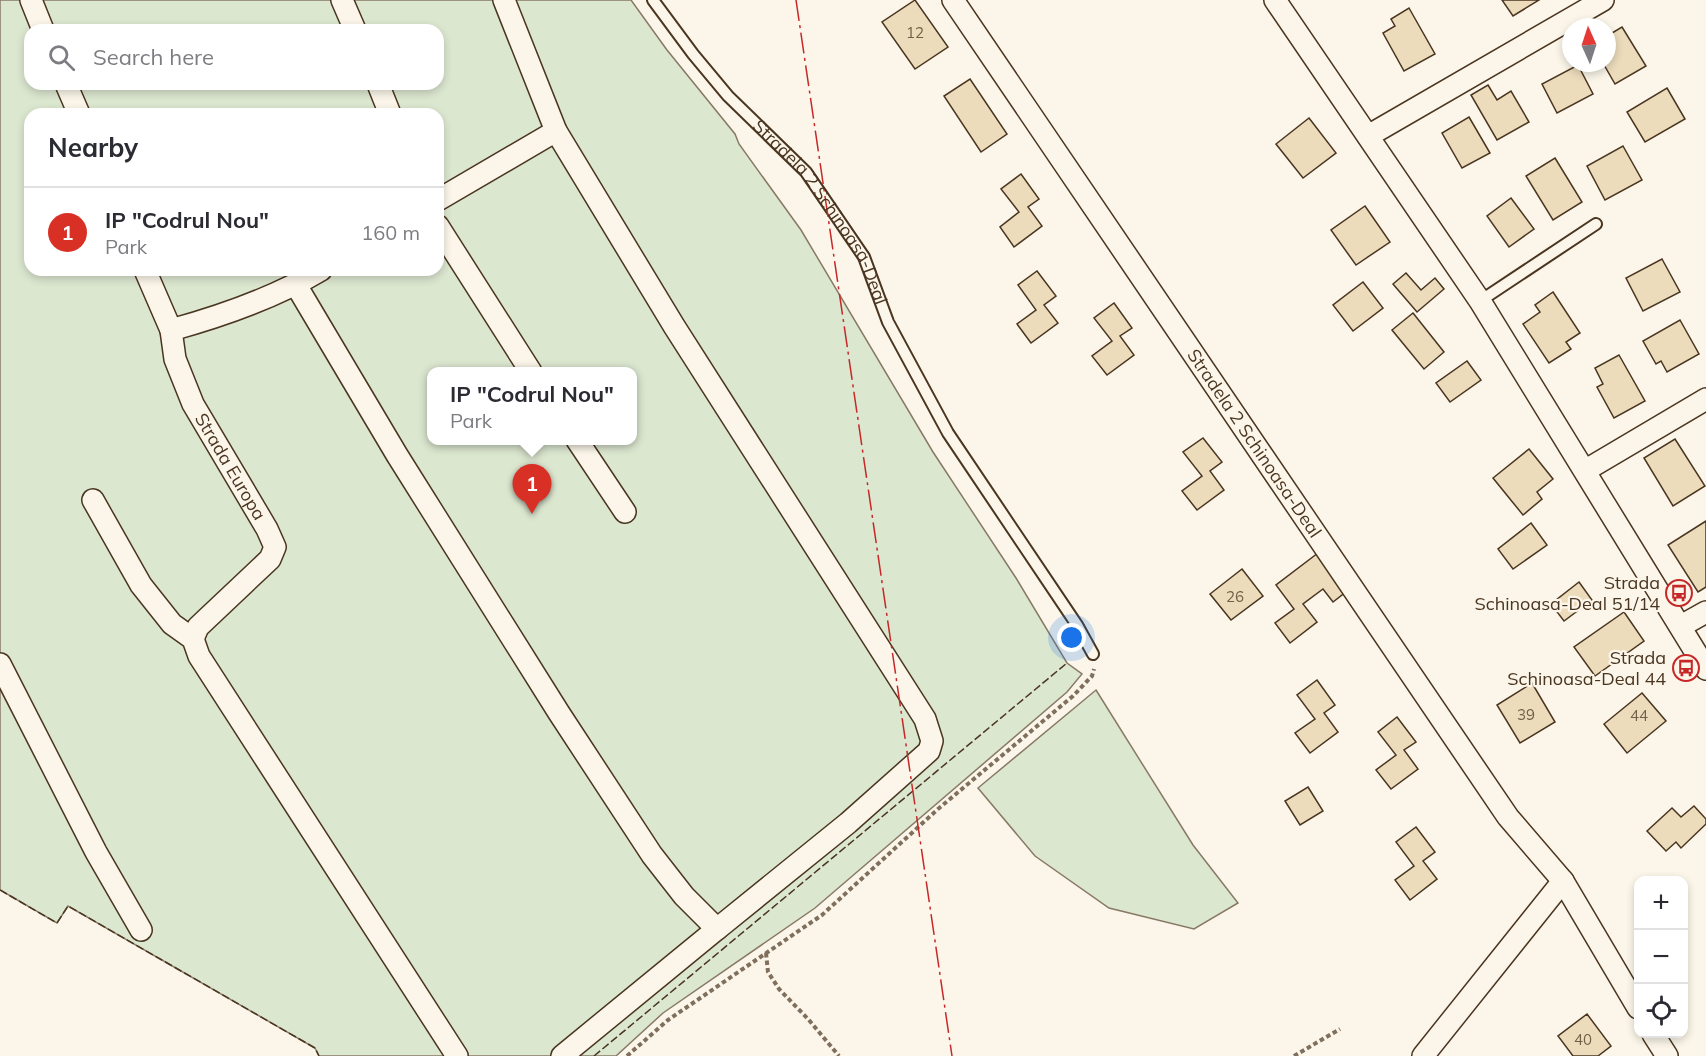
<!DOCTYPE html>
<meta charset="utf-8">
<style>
:root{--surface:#fff;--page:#f7f7f7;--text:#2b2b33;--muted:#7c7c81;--line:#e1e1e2;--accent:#d93025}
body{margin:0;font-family:Mulish,sans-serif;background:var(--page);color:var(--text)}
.controls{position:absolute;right:18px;bottom:18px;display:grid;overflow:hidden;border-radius:12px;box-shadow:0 3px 9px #0003}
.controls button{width:54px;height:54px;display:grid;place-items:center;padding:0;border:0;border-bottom:2px solid var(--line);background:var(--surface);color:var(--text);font:30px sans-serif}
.compass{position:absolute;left:1562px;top:18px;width:54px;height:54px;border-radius:50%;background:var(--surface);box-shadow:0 3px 9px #0003;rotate:357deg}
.you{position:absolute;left:1072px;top:638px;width:21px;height:21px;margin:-15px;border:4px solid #fff;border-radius:50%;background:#1a73e8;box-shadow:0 0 0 9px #1a73e833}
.badge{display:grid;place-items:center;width:39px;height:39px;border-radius:50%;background:var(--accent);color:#fff;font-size:20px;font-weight:700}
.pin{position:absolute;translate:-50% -50px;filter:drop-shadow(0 2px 3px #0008)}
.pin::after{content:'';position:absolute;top:32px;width:21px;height:18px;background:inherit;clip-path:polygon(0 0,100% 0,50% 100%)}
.popup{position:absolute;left:427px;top:367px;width:210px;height:78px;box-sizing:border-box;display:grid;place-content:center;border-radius:12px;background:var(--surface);filter:drop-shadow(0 2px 4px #0005);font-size:20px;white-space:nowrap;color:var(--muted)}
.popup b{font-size:22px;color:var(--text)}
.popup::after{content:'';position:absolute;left:50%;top:100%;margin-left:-12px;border:12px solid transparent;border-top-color:var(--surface)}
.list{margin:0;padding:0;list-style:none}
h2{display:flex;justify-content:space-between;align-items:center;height:78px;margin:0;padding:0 24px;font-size:26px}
h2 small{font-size:20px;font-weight:400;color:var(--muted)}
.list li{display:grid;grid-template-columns:39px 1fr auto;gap:18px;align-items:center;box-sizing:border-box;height:90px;padding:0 24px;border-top:2px solid var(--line)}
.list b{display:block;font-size:22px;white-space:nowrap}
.list p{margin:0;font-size:20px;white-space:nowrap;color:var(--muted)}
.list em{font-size:20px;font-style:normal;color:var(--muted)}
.icon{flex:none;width:33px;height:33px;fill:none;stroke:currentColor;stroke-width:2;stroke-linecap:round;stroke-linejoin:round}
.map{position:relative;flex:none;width:1706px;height:1056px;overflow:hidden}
.search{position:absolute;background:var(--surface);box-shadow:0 3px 9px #0003;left:24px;top:24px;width:420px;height:66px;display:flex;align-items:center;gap:15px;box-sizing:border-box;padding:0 21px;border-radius:18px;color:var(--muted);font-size:22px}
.panel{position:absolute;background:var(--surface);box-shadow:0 3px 9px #0003;left:24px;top:108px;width:420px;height:168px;border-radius:18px}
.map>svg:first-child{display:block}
.green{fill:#dce7d0;stroke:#887966;stroke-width:1.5;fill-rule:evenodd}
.building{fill:#ecdcbc;stroke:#4a3520;stroke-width:1.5}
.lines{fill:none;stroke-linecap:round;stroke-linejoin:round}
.lane-casing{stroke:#4a3520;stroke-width:14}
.street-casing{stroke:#4a3520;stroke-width:24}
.path{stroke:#7f6f5c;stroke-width:4;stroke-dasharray:4.5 3;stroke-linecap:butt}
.lane{stroke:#fbf6e9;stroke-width:10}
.street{stroke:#fbf6e9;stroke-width:21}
.fence{stroke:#4a3520;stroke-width:1.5;stroke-dasharray:8 3;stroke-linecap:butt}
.power{stroke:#c62828;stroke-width:1.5;stroke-dasharray:21 4.5 3 4.5;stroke-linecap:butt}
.labels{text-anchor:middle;stroke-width:4.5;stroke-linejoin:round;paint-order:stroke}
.number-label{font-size:15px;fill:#725f47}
.street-label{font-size:18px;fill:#4a3520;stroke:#fbf6e9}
.poi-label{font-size:18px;fill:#4a3520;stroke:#fbf6e9;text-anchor:end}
</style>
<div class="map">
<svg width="1706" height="1056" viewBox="0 0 1706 1056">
<rect width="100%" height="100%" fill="#fbf6e9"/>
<g class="green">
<path d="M0,0H631L667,50L735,134L739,144L801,230L933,452L1016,578L1067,663L1082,674L1067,692L815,908L663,1013L616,1056H319L315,1048L68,906L57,923L0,890ZM30,30H438V84H30ZM30,114H438V270H30ZM432,372H632V440H432Z"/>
<polygon points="1096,690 1193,845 1238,903 1194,929 1109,908 1035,856 978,788"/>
</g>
<g class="building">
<polygon points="915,0 948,47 915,69 882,22"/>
<polygon points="1502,0 1539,0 1513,16"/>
<polygon points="1409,8 1435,54 1404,71 1383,33 1395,26 1391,19"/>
<polygon points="1622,27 1646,66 1615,84 1603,63 1607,63 1607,36"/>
<polygon points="1578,65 1593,94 1557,113 1542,84"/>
<polygon points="970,79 1007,134 981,152 944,96"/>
<polygon points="1488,85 1497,100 1511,91 1529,122 1497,140 1471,95"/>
<polygon points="1667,88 1685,119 1645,142 1627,112"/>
<polygon points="1469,117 1490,153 1462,168 1442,133"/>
<polygon points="1309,118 1336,153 1303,178 1276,144"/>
<polygon points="1623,146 1642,180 1605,200 1587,166"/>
<polygon points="1555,158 1582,202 1553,220 1526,176"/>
<polygon points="1021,174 1039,199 1028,207 1042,226 1014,247 1000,227 1019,212 1001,189"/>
<polygon points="1511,198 1534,229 1509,247 1487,216"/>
<polygon points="1365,206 1390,242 1356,265 1331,230"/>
<polygon points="1662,259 1680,292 1643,311 1626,278"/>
<polygon points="1037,271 1056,296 1044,305 1058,323 1031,343 1017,324 1036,310 1018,285"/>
<polygon points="1406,273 1421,290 1435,278 1444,289 1417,312 1393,284"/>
<polygon points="1363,282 1383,308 1353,331 1333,305"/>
<polygon points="1553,292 1580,333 1566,342 1571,349 1549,363 1523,324 1540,312 1535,305"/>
<polygon points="1114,303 1132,328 1120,336 1134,355 1107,375 1092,356 1112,341 1094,318"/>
<polygon points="1413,313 1444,352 1424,369 1392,330"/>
<polygon points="1680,320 1699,354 1667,372 1661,361 1656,364 1643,341"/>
<polygon points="1619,355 1645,401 1614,418 1597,387 1603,384 1595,368"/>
<polygon points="1467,361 1481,380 1450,402 1436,383"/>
<polygon points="1203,438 1222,462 1210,471 1224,490 1197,510 1182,491 1202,476 1183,452"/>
<polygon points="1675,439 1705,486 1673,506 1644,458"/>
<polygon points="1529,449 1553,479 1537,492 1542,499 1523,515 1493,478"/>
<polygon points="1706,521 1706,587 1698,592 1668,545"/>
<polygon points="1531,523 1547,545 1513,569 1498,549"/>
<polygon points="1318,553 1347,591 1333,602 1323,589 1303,604 1317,622 1290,643 1275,623 1294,609 1276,585"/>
<polygon points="1242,569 1263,596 1231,620 1210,594"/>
<polygon points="1579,582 1592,600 1564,621 1551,604"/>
<polygon points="1624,612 1644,641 1595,676 1574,647"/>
<polygon points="1317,680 1335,705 1324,713 1338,732 1310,753 1295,733 1315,719 1297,695"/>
<polygon points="1532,683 1555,722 1520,743 1497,705"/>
<polygon points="1642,693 1666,721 1627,753 1604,724"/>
<polygon points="1397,717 1416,742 1404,750 1418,769 1391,789 1376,770 1396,755 1378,732"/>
<polygon points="1308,787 1323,811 1300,825 1285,801"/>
<polygon points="1694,806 1706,819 1706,824 1681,848 1676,842 1666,851 1647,831 1672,808 1681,817"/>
<polygon points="1416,827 1435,852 1423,861 1437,879 1410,900 1395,880 1414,866 1396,842"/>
<polygon points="1587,1014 1611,1046 1598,1056 1573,1056 1558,1036"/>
</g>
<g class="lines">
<defs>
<g id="lane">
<path id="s1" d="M653,0L693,54L728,96L806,172L864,257L888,322L948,433L1077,625L1093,654"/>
<polyline points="1480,301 1596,224"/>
</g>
<g id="street">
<polyline points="31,0 43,30"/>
<polyline points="342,0 355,30"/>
<path id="s2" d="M953,0L1508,817L1563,881L1638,1008"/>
<polyline points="1275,0 1480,301 1706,669"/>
<polyline points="66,84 79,114"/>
<polyline points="378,84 390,114"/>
<polyline points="1368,136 1603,0"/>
<polyline points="438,200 556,131"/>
<polyline points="438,226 531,372"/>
<path id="s3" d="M145,270L171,330L175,359L193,404L267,529L275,547L270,559L198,627L193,639"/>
<polyline points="296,285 397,455 559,713 652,855 684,896 717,929 848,823 929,751 932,741 925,719 674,326 556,131 504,0"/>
<path d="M171,330C222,316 276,297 321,270"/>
<polyline points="577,440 625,512"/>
<polyline points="1586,470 1706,399"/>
<polyline points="93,500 141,585 172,624 193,639 199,656 457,1056"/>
<polyline points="1681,626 1706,612"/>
<polyline points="0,664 96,852 141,930"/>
<polyline points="1653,1034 1667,1056"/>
<polyline points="562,1056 717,929"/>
<polyline points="1423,1056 1563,881"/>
</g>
</defs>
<use href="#lane" class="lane-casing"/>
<use href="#street" class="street-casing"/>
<g class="path">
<polyline points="766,953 768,972 779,989 808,1019 839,1056"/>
<polyline points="627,1056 668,1020 822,915 938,809 1073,696 1092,676 1094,669"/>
<polyline points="1294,1056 1340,1029"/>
</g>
<use href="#lane" class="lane"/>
<use href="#street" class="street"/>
<g class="fence">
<polyline points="0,890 57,923 68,906 315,1048 319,1056"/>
<polyline points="594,1056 1067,663"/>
</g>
<polyline class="power" points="796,0 952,1056"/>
</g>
<defs>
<symbol id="bus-ring" viewBox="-11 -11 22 22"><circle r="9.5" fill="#fbf6e9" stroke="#c62828" stroke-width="1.5"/><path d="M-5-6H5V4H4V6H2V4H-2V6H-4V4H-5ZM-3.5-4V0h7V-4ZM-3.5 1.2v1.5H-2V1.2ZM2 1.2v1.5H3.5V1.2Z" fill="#c62828"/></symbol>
</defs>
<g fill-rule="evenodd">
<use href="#bus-ring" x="1664" y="578" width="30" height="30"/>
<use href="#bus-ring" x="1671" y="653" width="30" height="30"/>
</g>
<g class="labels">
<g class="number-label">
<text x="915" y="38">12</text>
<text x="1235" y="602">26</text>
<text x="1526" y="720">39</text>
<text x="1639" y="721">44</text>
<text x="1583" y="1045">40</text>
</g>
<g class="street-label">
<text dy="6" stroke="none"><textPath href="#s1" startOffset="272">Stradela 2 Schinoasa-Deal</textPath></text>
<text dy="6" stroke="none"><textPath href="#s2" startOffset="536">Stradela 2 Schinoasa-Deal</textPath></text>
<text dy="6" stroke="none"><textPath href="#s3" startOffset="216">Strada Europa</textPath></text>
</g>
<g class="poi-label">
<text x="1660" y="589">Strada<tspan x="1660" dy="21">Schinoasa-Deal 51/14</tspan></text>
<text x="1666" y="664">Strada<tspan x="1666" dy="21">Schinoasa-Deal 44</tspan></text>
</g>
</g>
</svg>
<div class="controls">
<button>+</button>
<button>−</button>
<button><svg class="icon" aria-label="locate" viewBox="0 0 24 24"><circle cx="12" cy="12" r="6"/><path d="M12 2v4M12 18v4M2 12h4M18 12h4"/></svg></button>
</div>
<svg class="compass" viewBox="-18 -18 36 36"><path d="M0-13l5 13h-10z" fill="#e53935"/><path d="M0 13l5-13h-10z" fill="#7c7c81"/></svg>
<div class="you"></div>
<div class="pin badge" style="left:532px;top:514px">1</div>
<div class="popup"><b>IP &quot;Codrul Nou&quot;</b>Park</div>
<div class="search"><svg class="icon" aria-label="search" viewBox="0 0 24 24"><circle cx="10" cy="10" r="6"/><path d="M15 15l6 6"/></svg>Search here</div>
<section class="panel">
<h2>Nearby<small></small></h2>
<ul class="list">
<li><span class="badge">1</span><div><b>IP &quot;Codrul Nou&quot;</b><p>Park</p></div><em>160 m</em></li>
</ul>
</section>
</div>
